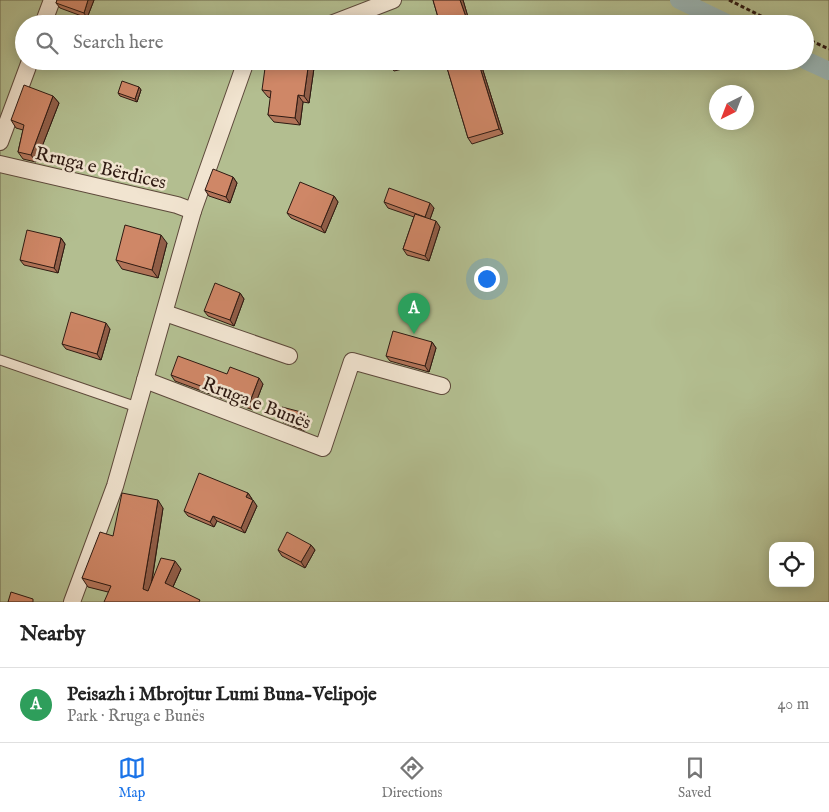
<!DOCTYPE html>
<meta charset="utf-8">
<style>
:root{--surface:#fff;--page:#f2f2f2;--text:#222;--muted:#767676;--line:#e0e0e0;--accent:#1a73e8}
body{margin:0;font-family:"IM FELL English",serif;background:var(--page);color:var(--text)}
.controls{position:absolute;right:15px;bottom:15px;display:grid;overflow:hidden;border-radius:10px;box-shadow:0 2px 12px #0003}
.controls button{width:45px;height:45px;display:grid;place-items:center;padding:0;border:0;border-bottom:1px solid var(--line);background:var(--surface);color:var(--text);font:25px sans-serif}
.compass{position:absolute;left:709px;top:85px;width:45px;height:45px;border-radius:50%;background:var(--surface);box-shadow:0 2px 12px #0003;rotate:222deg}
.you{position:absolute;left:486px;top:278px;width:18px;height:18px;margin:-12px;border:4px solid #fff;border-radius:50%;background:#1a73e8;box-shadow:0 0 0 8px #1a73e833}
.badge{display:grid;place-items:center;width:32px;height:32px;border-radius:50%;background:var(--accent);color:#fff;font-size:16px;font-weight:700}
.pin{position:absolute;translate:-50% -41px;filter:drop-shadow(0 1px 2px #0008)}
.pin::after{content:'';position:absolute;top:26px;width:18px;height:15px;background:inherit;clip-path:polygon(0 0,100% 0,50% 100%)}
.list{margin:0;padding:0;list-style:none}
h2{display:flex;justify-content:space-between;align-items:center;height:65px;margin:0;padding:0 20px;font-size:21px}
h2 small{font-size:16px;font-weight:400;color:var(--muted)}
.list li{display:grid;grid-template-columns:32px 1fr auto;gap:15px;align-items:center;box-sizing:border-box;height:75px;padding:0 20px;border-top:1px solid var(--line)}
.list b{display:block;font-size:19px;white-space:nowrap}
.list p{margin:0;font-size:16px;white-space:nowrap;color:var(--muted)}
.list em{font-size:16px;font-style:normal;color:var(--muted)}
.icon{flex:none;width:28px;height:28px;fill:none;stroke:currentColor;stroke-width:2;stroke-linecap:round;stroke-linejoin:round}
.map{position:relative;flex:none;width:829px;height:602px;overflow:hidden}
.search{position:absolute;background:var(--surface);box-shadow:0 2px 12px #0003;left:15px;right:15px;top:15px;height:55px;display:flex;align-items:center;gap:12px;box-sizing:border-box;padding:0 18px;border-radius:28px;color:var(--muted);font-size:19px}
.sheet{height:140px;background:var(--surface)}
nav{display:flex;justify-content:space-around;align-items:center;box-sizing:border-box;height:70px;border-top:1px solid var(--line);background:var(--surface);font-size:14px;color:var(--muted)}
nav a{display:grid;justify-items:center;gap:2px}
nav .on{color:var(--accent)}
.map>svg:first-child{display:block}
.green{fill:#b3be90;stroke:#706c51;fill-rule:evenodd}
.lines{fill:none;stroke-linecap:round;stroke-linejoin:round}
.canal{stroke:#9ab7b7;stroke-width:18}
.lane-casing{stroke:#5d493b;stroke-width:11}
.street-casing{stroke:#5d493b;stroke-width:18}
.path{stroke:#2e1a12;stroke-width:3;stroke-dasharray:4 2.5;stroke-linecap:butt}
.lane{stroke:#f1e4d0;stroke-width:9}
.street{stroke:#f1e4d0;stroke-width:16}
.wall{fill:#b27459;stroke:#2e1a12}
.shaded-wall{fill:#915e48;stroke:#2e1a12}
.building{fill:#cf8767;stroke:#2e1a12}
.labels{text-anchor:middle;stroke-width:5;stroke-linejoin:round;paint-order:stroke}
.street-label{font-size:19px;fill:#2e1a12;stroke:#f1e4d0}
</style>
<div class="map">
<svg width="829" height="602" viewBox="0 0 829 602">
<rect width="100%" height="100%" fill="#e9d6b6"/>
<filter id="stains"><feTurbulence type="fractalNoise" baseFrequency=".004" numOctaves="4"/><feColorMatrix values="0 0 0 0 .2 0 0 0 0 .09 0 0 0 0 .02 0 0 0 .5 -.17"/></filter>
<radialGradient id="worn" r=".72"><stop offset=".6" stop-color="#630" stop-opacity="0"/><stop offset="1" stop-color="#630" stop-opacity=".3"/></radialGradient>
<path class="green" d="M0,0H829V602H0ZM24,24H805V61H24ZM716,92H746V122H716ZM773,546H810V583H773Z"/>
<g class="lines">
<g class="canal">
<polyline points="679,0 729,24"/>
<polyline points="805,60 829,71"/>
</g>
<defs>
<polyline id="lane" points="0,360 137,407"/>
<g id="street">
<polyline points="43,24 52,0"/>
<polyline points="331,24 393,0"/>
<polyline points="0,142 30,61"/>
<polyline points="0,164 177,205 193,211"/>
<polyline points="165,313 289,356"/>
<polyline points="145,380 323,448 352,361 442,386"/>
<polyline points="72,602 115,486 193,211 246,61"/>
</g>
</defs>
<use href="#lane" class="lane-casing"/>
<use href="#street" class="street-casing"/>
<g class="path">
<polyline points="729,0 777,24"/>
<polyline points="805,38 829,49"/>
</g>
<use href="#lane" class="lane"/>
<use href="#street" class="street"/>
</g>
<g class="wall">
<polygon points="57,0 94,0 87,18 60,8 56,3"/>
<polygon points="433,0 463,0 470,24 440,24"/>
<polygon points="389,61 427,61 428,63 394,71 390,65"/>
<polygon points="445,61 480,61 503,134 472,144 468,138"/>
<polygon points="314,68 309,103 303,102 300,125 274,122 268,115 271,98 268,97 262,90"/>
<polygon points="139,87 141,90 137,102 120,96 118,93"/>
<polygon points="53,96 59,103 36,162 23,159 18,152 23,130 16,128 11,120"/>
<polygon points="233,177 237,183 230,203 209,196 205,190"/>
<polygon points="334,196 338,202 325,233 291,218 287,213"/>
<polygon points="384,202 434,208 430,219 440,227 429,261 407,255 403,249 414,217 388,208"/>
<polygon points="61,238 65,244 58,273 24,265 20,260"/>
<polygon points="167,243 158,278 122,269 116,260"/>
<polygon points="240,293 244,299 234,326 208,316 204,311"/>
<polygon points="110,329 101,360 66,349 62,344"/>
<polygon points="432,342 436,348 429,372 390,361 386,356"/>
<polygon points="171,375 263,384 253,410 175,381"/>
<polygon points="305,413 309,419 305,431 283,422 279,417"/>
<polygon points="248,493 252,499 251,500 257,506 245,533 217,521 214,527 188,516 184,511"/>
<polygon points="163,508 152,581 181,569 173,587 108,592 88,587 82,578 113,536"/>
<polygon points="311,545 315,550 305,568 282,556 278,550"/>
</g>
<g class="shaded-wall">
<polygon points="88,0 94,0 87,18 84,13"/>
<polygon points="460,0 463,0 470,24 467,20"/>
<polygon points="309,61 314,68 309,103 304,96"/>
<polygon points="478,61 480,61 503,134 499,129"/>
<polygon points="139,87 141,90 137,102 135,99"/>
<polygon points="298,95 303,102 300,125 295,118"/>
<polygon points="53,96 59,103 36,162 31,155"/>
<polygon points="233,177 237,183 230,203 226,197"/>
<polygon points="334,196 338,202 325,233 321,227"/>
<polygon points="430,203 434,208 429,222 425,217"/>
<polygon points="436,221 440,227 429,261 425,256"/>
<polygon points="161,235 167,243 158,278 152,270"/>
<polygon points="61,238 65,244 58,273 54,268"/>
<polygon points="240,293 244,299 234,326 230,320"/>
<polygon points="106,323 110,329 101,360 97,354"/>
<polygon points="432,342 436,348 429,372 425,366"/>
<polygon points="259,378 263,384 253,410 249,404"/>
<polygon points="305,413 309,419 305,431 301,425"/>
<polygon points="248,493 252,499 250,503 246,497"/>
<polygon points="158,500 163,508 149,598 143,589"/>
<polygon points="253,500 257,506 245,533 241,528"/>
<polygon points="213,516 217,521 214,527 210,522"/>
<polygon points="311,545 315,550 305,568 301,562"/>
<polygon points="175,561 181,569 171,591 165,583"/>
</g>
<g class="building">
<polygon points="57,0 88,0 84,13 56,3"/>
<polygon points="433,0 460,0 467,20 454,24 440,24"/>
<polygon points="266,61 309,61 304,96 298,95 295,118 268,115 271,91 262,90"/>
<polygon points="389,61 407,61 390,65"/>
<polygon points="445,61 478,61 499,129 468,138"/>
<polygon points="122,81 139,87 135,99 118,93"/>
<polygon points="24,85 53,96 31,155 18,152 24,125 11,120"/>
<polygon points="213,169 233,177 226,197 205,190"/>
<polygon points="300,182 334,196 321,227 287,213"/>
<polygon points="389,188 430,203 425,217 384,202"/>
<polygon points="415,214 436,221 425,256 403,249"/>
<polygon points="125,225 161,235 152,270 116,260"/>
<polygon points="27,230 61,238 54,268 20,260"/>
<polygon points="215,283 240,293 230,320 204,311"/>
<polygon points="71,312 106,323 97,354 62,344"/>
<polygon points="393,331 432,342 425,366 386,356"/>
<polygon points="178,356 227,374 230,367 259,378 249,404 171,375"/>
<polygon points="282,407 305,413 301,425 279,417"/>
<polygon points="199,473 248,493 246,497 253,500 241,528 213,516 210,522 184,511"/>
<polygon points="122,493 158,500 143,589 148,591 161,558 175,561 165,583 200,600 199,602 104,602 111,586 82,578 100,532 113,536"/>
<polygon points="287,532 311,545 301,562 278,550"/>
<polygon points="11,592 33,599 33,602 8,602"/>
</g>
<g class="labels">
<g class="street-label">
<text transform="translate(101 167) rotate(13)" y="7">Rruga e Bërdices</text>
<text transform="translate(257 402) rotate(21)" y="7">Rruga e Bunës</text>
</g>
</g>
<rect width="100%" height="100%" filter="url(#stains)"/>
<rect width="100%" height="100%" fill="url(#worn)"/>
</svg>
<div class="controls">
<button><svg class="icon" aria-label="locate" viewBox="0 0 24 24"><circle cx="12" cy="12" r="6"/><path d="M12 2v4M12 18v4M2 12h4M18 12h4"/></svg></button>
</div>
<svg class="compass" viewBox="-18 -18 36 36"><path d="M0-13l5 13h-10z" fill="#e53935"/><path d="M0 13l5-13h-10z" fill="#767676"/></svg>
<div class="you"></div>
<div class="pin badge" style="left:414px;top:334px;background:#2e9e5b">A</div>
<div class="search"><svg class="icon" aria-label="search" viewBox="0 0 24 24"><circle cx="10" cy="10" r="6"/><path d="M15 15l6 6"/></svg>Search here</div>
</div>
<section class="sheet">
<h2>Nearby<small></small></h2>
<ul class="list">
<li><span class="badge" style="background:#2e9e5b">A</span><div><b>Peisazh i Mbrojtur Lumi Buna-Velipoje</b><p>Park · Rruga e Bunës</p></div><em>40 m</em></li>
</ul>
</section>
<nav>
<a class="on"><svg class="icon" aria-label="map" viewBox="0 0 24 24"><path d="M3 6l6-2 6 2 6-2v14l-6 2-6-2-6 2zM9 4v14M15 6v14"/></svg>Map</a>
<a><svg class="icon" aria-label="directions" viewBox="0 0 24 24"><path d="M12 3l9 9-9 9-9-9zM9 14v-3h6M13 9l2 2-2 2"/></svg>Directions</a>
<a><svg class="icon" aria-label="saved" viewBox="0 0 24 24"><path d="M7 4h10v16l-5-4-5 4z"/></svg>Saved</a>
</nav>
